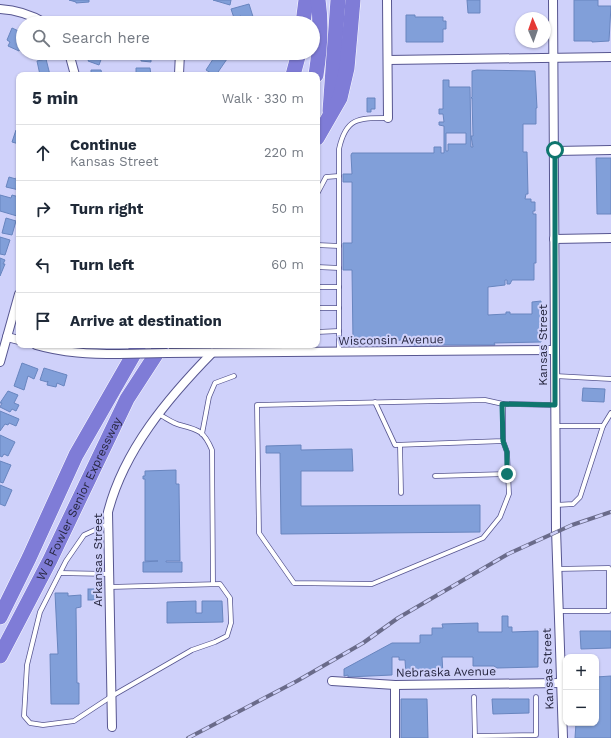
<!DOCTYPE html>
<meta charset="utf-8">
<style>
:root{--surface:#fff;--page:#f6f6f7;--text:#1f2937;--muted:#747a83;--line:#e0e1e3}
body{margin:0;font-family:"Work Sans",sans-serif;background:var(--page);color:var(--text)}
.controls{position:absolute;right:12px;bottom:12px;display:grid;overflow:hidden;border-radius:8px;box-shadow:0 1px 3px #0004}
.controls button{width:36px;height:36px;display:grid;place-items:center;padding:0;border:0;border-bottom:1px solid var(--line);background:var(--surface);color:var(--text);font:20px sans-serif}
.compass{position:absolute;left:515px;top:12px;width:36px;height:36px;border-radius:50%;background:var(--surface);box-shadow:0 1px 3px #0004;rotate:358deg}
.stop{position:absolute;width:12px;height:12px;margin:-9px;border:3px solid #0f766e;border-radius:50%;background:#fff}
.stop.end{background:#0f766e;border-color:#fff;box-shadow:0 1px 4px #0008}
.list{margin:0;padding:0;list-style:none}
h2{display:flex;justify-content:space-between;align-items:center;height:52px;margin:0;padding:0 16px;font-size:17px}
h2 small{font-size:13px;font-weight:400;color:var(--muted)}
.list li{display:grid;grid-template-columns:26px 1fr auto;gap:12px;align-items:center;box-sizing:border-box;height:56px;padding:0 16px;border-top:1px solid var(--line)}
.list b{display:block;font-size:15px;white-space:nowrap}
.list p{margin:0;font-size:13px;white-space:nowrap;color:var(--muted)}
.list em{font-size:13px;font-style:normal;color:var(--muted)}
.icon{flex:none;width:22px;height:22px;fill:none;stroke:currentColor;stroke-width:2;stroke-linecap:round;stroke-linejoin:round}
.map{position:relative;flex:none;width:611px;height:738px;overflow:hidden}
.search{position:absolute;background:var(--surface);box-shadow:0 1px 3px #0004;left:16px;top:16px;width:304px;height:44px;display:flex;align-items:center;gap:10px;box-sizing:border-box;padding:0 14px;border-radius:22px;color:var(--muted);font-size:15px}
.panel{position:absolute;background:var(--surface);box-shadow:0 1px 3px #0004;left:16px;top:72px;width:304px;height:276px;border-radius:8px}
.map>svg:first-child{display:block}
.building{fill:#819fd9;stroke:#6885bf;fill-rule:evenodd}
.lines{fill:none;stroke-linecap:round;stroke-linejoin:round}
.service-casing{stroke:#575690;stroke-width:5.5}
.minor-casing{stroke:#575690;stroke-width:10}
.motorway-casing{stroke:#fff;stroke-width:16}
.service{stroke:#fff;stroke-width:4}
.minor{stroke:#fff;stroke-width:8}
.motorway{stroke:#7f7cd7;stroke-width:15}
.rail-casing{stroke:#6a6b8a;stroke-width:4}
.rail{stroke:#cfd1fa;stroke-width:2.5;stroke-dasharray:8;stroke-linecap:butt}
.minor-bridge-casing{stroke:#575690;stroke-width:10;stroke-linecap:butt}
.minor-bridge{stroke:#fff;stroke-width:8}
.route{stroke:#0f766e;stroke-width:5}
.labels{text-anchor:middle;stroke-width:4;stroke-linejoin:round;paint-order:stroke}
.street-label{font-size:12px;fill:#272740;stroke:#cfd1fa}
</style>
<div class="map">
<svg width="611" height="738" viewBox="0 0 611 738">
<rect width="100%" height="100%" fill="#cfd1fa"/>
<g class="building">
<polygon points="69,0 89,0 89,2 76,3 76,2"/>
<polygon points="213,0 231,0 230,5"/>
<polygon points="467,0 480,0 480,13 468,13"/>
<polygon points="574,0 598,0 598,6 611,6 609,41 592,42 592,41 574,41"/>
<polygon points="249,4 255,23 243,23 241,16 234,18 231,9"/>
<polygon points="406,15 415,15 415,17 443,17 443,21 446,21 446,29 443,29 443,42 406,42"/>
<polygon points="12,28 23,33 23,42 19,51 8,46 10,42 7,40"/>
<polygon points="92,53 106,53 105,58 102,57 99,65 88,61"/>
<polygon points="141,53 151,53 151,62 141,61"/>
<polygon points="217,53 227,59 216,75 214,75 206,70"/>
<polygon points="46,59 50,75 40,75 37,61"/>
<polygon points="136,68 150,68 151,75 136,75"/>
<polygon points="91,70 101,70 102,75 91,75"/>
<path d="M477,70L535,71L537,108H536V124H523V152H527L528,194H526L525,199H531V202H535V211H533V214H536V263H534V280H512L510,284H507V280H505V285L488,287V315L506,314V312H510V314H532V302L541,301V342L494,343L495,345H409V340L353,341L352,270H343V243H352V182H343V174H352L351,155L352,153H434V147H441V153H444V126L439,125V122H444L443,114H439V109H443V80H449V87H470L471,147H473L471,136H473L472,98H471L472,97V71ZM446,133H466V144H448V151H446Z"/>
<polygon points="367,98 375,98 375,109 371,109 371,112 367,112"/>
<polygon points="16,130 19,131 19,144 12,142"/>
<polygon points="596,158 611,158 611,214 597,214"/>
<polygon points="17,175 19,175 19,190 6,187 9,177 16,179"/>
<polygon points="0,195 11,198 12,195 19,197 19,212 17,216 0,211"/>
<polygon points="6,218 16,221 12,235 2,233"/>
<polygon points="0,237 10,240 5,255 0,254"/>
<polygon points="0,258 5,260 3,264 5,264 0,276"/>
<polygon points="22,363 38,369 34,379 28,376 24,390 14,386"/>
<polygon points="44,368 67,375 64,386 57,383 56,387 47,385 48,381 47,382 40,380"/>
<polygon points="583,388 605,389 604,402 582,401"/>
<polygon points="8,391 18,395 14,403 19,405 16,411 12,409 10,412 0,407 2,403 0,403"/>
<polygon points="0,411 19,419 16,426 9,423 8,425 5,424 0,431"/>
<polygon points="0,435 15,442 8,456 4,454 2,457 0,456"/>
<polygon points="301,445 301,450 352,449 353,471 301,471 301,506 480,505 480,532 281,534 280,453 266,453 266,446"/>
<polygon points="0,461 11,465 3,483 0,482"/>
<polygon points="176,470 176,484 179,484 180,561 166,561 166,562 182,562 182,572 143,572 143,562 158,561 145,561 145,479 143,479 143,476 145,476 145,471"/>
<polygon points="0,485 12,490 5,506 0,504"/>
<rect x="88" y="589" width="8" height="11"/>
<polygon points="55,593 68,593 68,596 81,595 81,607 76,608 77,683 79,683 79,704 51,704 50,654 58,654"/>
<polygon points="196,601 196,613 202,613 202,601 222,601 223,622 167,623 167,602"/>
<polygon points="502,616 508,616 508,627 512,627 512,632 538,631 538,667 497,668 494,666 473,666 473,657 442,657 443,675 406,675 405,660 399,660 399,657 392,657 392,675 348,677 348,675 344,676 344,669 392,643 420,643 420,635 432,635 432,628 443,628 442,624 478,623 478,632 502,632"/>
<polygon points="580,631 611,631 611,648 581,649"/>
<polygon points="611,676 611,738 575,738 576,723 596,723 596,677"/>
<polygon points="401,699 427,699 428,738 401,738"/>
<polygon points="492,699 529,699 529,713 493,714"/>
</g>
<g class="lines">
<defs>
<g id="service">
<polyline points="317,194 326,177 339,176"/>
<polyline points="317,245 339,246"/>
<polyline points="317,267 339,268"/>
<polyline points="317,287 339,287"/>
<polyline points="317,308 339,308"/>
<polyline points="317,332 339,331"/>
<path d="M339,353V149C346,117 359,118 388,118"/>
<polyline points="555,376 611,379"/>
<polyline points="375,402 395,445 503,441 503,404 555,405"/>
<polyline points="503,404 485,400 257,405 259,533 294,583 372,584 483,538 500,517 509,494 507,452 503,441"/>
<path d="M158,414C165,417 172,423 180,425C199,430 204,431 212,450L213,584"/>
<polyline points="555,426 603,426"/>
<polyline points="202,434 209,397 215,383 234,376"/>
<polyline points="400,445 401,493"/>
<polyline points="435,476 507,474"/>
<polyline points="556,505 573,504 580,497 603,426 611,413"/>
<polyline points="108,524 84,535 66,561 40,612 27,665 24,716 30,723 43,725 74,721 112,696 192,650 215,642 227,636 231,623 230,598 220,584 110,587"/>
<polyline points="557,569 609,568 609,611 558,611"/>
<polyline points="60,573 109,574"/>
<polyline points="474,697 475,738"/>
<polyline points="475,736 536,735 536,697"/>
</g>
<g id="minor">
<polyline points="387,0 388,118"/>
<polyline points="553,0 556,529 563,738"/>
<path d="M0,9C17,10 30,14 45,23"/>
<polyline points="87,23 93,21 185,23"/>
<polyline points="69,53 75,75"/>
<polyline points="388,60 611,57"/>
<polyline points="179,74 180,53"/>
<polyline points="555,151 611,150"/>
<polyline points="554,239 611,238"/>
<polyline points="7,337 19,340"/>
<path d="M36,345C63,353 91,354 119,354"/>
<polyline points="167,353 555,350"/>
<polyline points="0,362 19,294"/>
<polyline points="332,681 395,685 560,683"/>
<polyline points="395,685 395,738"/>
<path d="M112,727L108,512C124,450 168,398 212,353"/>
</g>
<g id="motorway">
<polyline points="303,23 306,0"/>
<polyline points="293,75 299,53"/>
<path d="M316,75C320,49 322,26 318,0"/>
<polyline points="330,111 338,0"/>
<polyline points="317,138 340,98 347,68 353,0"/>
<polyline points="0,617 29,558 76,455 139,345"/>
<path id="s1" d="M0,656L50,560L127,399L162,345"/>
</g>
</defs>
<use href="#service" class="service-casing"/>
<use href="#minor" class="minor-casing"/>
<use href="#motorway" class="motorway-casing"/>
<use href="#service" class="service"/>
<use href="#minor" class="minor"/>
<use href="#motorway" class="motorway"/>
<defs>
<polyline id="rail" points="188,738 297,681 363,643 398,618 508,554 572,525 611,512"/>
</defs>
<use href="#rail" class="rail-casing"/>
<use href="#rail" class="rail"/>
<defs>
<polyline id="minor-bridge" points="119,354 167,353"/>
</defs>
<use href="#minor-bridge" class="minor-bridge-casing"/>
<use href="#minor-bridge" class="minor-bridge"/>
</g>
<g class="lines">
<polyline class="route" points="507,474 507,452 503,441 502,404 555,405 555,150"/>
</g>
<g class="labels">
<g class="street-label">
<text transform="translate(391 340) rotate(-1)" y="4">Wisconsin Avenue</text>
<text transform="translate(543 345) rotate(-90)" y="4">Kansas Street</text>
<text dy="4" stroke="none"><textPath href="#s1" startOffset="176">W B Fowler Senior Expressway</textPath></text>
<text transform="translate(98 560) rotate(-90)" y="4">Arkansas Street</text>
<text transform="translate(548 669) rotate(-92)" y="4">Kansas Street</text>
<text transform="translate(446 672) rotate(-1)" y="4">Nebraska Avenue</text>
</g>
</g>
</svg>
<div class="controls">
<button>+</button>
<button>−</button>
</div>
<svg class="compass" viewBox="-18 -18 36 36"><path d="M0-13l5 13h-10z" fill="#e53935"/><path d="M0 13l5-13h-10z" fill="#747a83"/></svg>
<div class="stop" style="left:555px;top:150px"></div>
<div class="stop end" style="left:507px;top:474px"></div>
<div class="search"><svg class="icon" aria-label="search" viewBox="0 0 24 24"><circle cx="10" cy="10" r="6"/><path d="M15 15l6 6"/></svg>Search here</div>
<section class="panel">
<h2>5 min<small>Walk · 330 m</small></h2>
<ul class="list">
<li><svg class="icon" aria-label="ahead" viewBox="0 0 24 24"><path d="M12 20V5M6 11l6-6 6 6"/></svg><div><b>Continue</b><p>Kansas Street</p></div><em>220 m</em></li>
<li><svg class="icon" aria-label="right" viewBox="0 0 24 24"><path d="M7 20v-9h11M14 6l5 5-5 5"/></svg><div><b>Turn right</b></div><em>50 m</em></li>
<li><svg class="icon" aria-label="left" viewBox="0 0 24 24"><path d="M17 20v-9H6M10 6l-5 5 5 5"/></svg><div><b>Turn left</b></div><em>60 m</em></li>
<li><svg class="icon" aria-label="arrive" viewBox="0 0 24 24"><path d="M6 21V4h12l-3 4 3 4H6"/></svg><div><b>Arrive at destination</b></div></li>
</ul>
</section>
</div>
